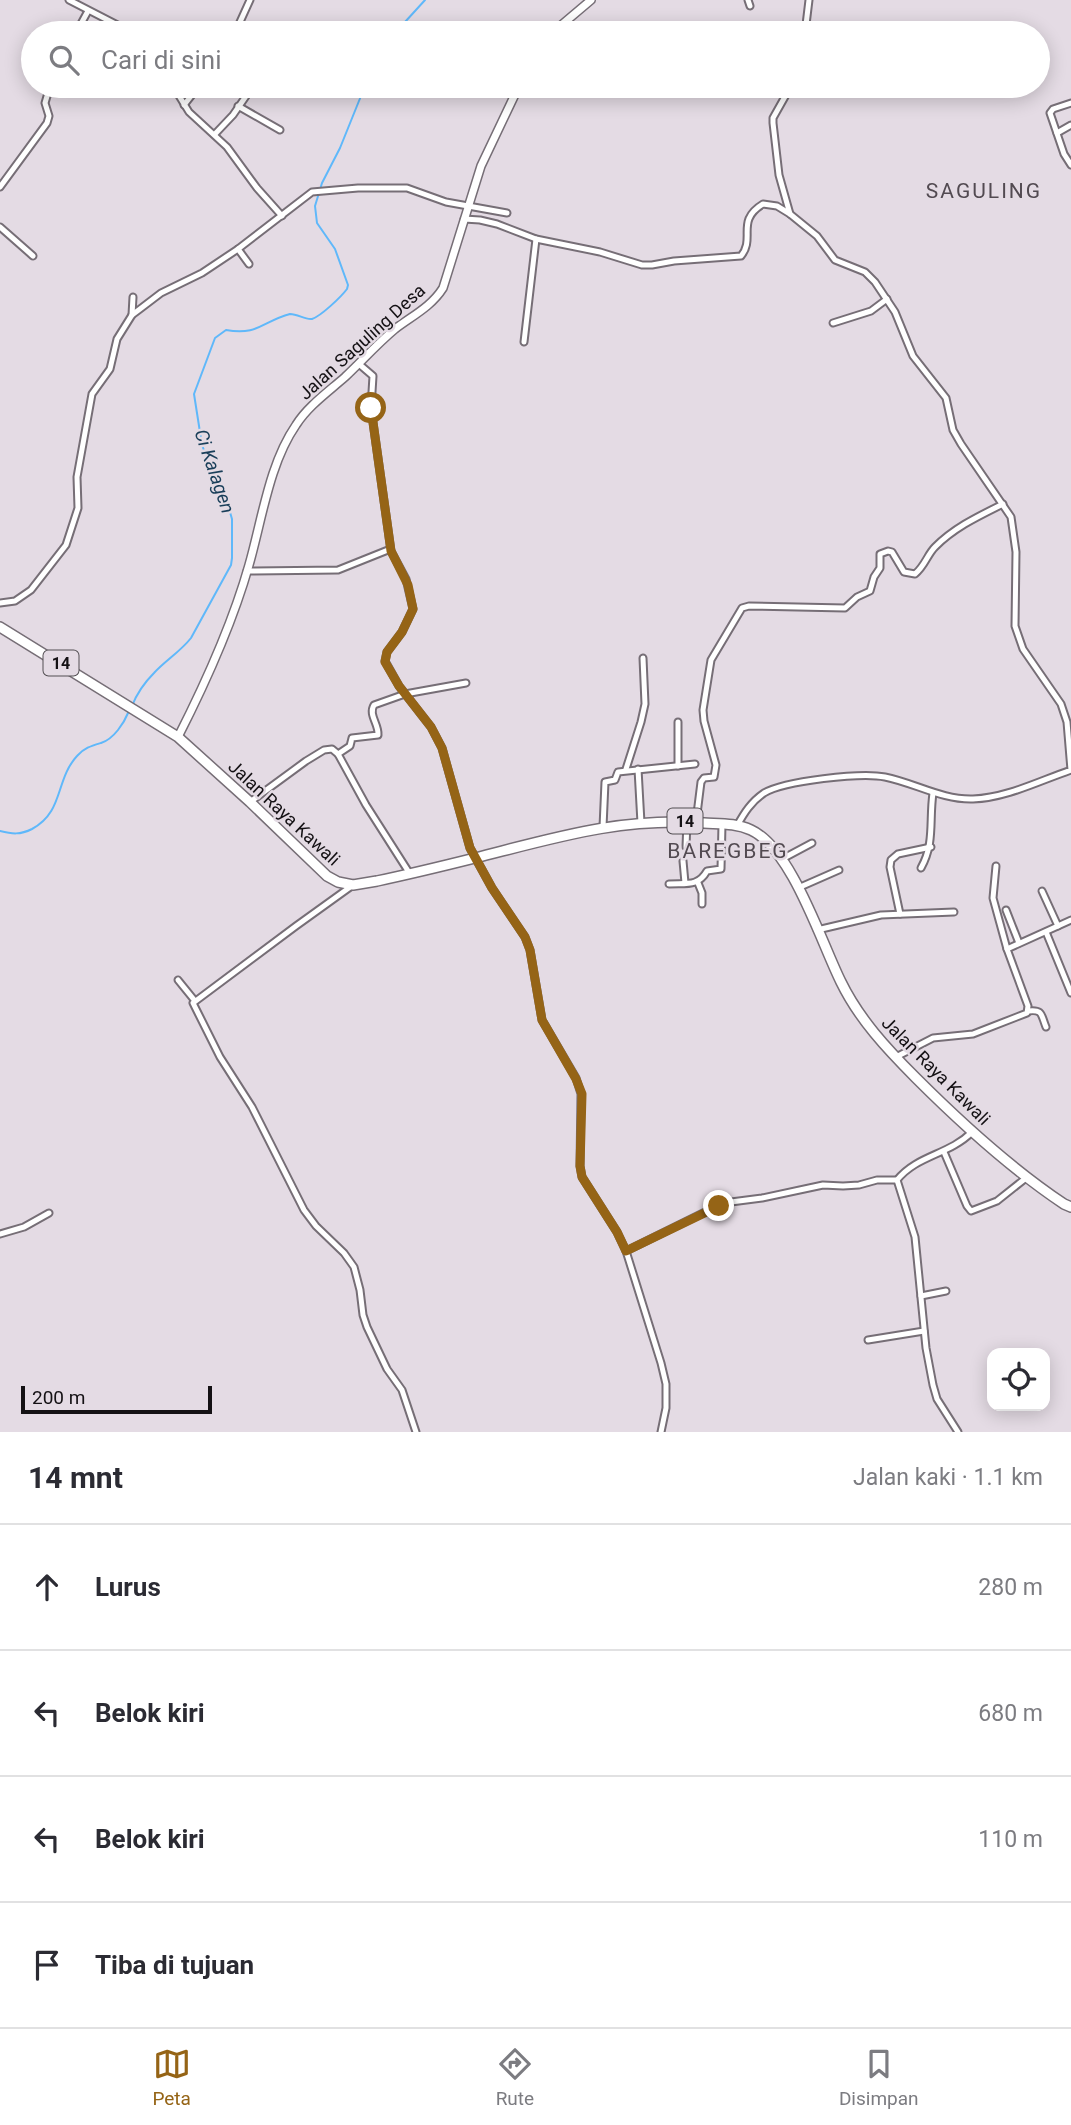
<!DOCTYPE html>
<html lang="id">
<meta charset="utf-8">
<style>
:root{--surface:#fff;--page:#f7f7f7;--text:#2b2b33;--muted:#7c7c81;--line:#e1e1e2;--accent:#956416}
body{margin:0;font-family:Roboto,sans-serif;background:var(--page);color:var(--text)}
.controls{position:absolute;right:21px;bottom:21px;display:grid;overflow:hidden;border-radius:14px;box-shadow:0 4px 18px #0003}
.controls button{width:63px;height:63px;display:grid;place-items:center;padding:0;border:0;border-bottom:2px solid var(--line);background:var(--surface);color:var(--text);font:35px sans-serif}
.scale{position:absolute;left:21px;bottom:18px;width:191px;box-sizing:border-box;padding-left:7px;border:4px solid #141114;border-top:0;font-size:19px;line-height:24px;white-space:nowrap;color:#141114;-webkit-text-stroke:5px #e4dbe4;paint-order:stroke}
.stop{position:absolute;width:21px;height:21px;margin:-16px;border:5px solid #956416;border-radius:50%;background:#fff}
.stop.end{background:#956416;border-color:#fff;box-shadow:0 2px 7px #0008}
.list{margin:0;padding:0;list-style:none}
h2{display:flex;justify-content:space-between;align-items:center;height:91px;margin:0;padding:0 28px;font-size:30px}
h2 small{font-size:23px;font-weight:400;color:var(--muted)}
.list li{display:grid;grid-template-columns:46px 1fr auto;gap:21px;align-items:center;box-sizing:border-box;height:126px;padding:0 28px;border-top:2px solid var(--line)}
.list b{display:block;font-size:26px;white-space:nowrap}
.list em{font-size:23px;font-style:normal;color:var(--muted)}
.icon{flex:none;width:38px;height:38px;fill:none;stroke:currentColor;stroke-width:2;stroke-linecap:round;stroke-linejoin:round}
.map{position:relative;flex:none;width:1071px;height:1432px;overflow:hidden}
.search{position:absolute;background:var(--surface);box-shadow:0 4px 18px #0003;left:21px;right:21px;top:21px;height:77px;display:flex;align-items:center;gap:18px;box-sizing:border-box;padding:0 24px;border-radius:38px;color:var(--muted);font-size:26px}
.sheet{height:595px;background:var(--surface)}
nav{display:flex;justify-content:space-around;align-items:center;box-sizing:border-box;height:98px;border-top:2px solid var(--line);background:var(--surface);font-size:19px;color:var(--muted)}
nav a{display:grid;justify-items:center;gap:4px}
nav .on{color:var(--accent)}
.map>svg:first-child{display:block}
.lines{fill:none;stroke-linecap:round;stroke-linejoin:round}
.stream{stroke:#5fb8fa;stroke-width:2}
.street-casing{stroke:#766e76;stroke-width:9}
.secondary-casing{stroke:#766e76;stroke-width:10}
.highway-casing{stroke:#766e76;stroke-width:12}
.street{stroke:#fff;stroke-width:5}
.secondary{stroke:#fff;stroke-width:7}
.highway{stroke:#fff;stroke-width:9}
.route{stroke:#956416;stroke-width:9}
.labels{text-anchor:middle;stroke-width:5;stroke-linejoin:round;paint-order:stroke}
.shield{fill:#e4dbe4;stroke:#524e52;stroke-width:2}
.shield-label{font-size:16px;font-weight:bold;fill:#141114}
.street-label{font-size:18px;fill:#141114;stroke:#e4dbe4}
.water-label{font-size:19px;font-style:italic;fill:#193e59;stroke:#e4dbe4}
.quarter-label{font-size:21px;letter-spacing:2px;fill:#524a51;stroke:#e4dbe4}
</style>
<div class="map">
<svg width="1071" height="1432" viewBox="0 0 1071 1432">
<rect width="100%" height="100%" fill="#e4dbe4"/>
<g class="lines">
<g class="stream">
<polyline points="395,33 425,0"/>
<path d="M132,706C137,693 144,683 154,673C166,660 180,652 191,638L231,565L232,558V519L222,485L208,461L202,445L194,394L215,338L226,330C258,336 263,321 290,314C298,314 305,320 312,319C321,316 341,297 347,289L348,285L335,249L317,223L315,206L322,183L340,148L365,86"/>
<path d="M0,831C12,834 20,835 32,829C64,812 55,780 77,756C84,748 91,746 101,743C114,739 124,723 129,711"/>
</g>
<defs>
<g id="street">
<polyline points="69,0 133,33"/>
<polyline points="748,0 750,6"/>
<polyline points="240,24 255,33"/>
<polyline points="76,33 88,11"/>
<polyline points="235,33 250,0"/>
<polyline points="805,33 809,0"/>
<polyline points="173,86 189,112 227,147 257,188 282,216"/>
<polyline points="1071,103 1053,109 1050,113 1064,154 1071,165"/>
<polyline points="184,105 199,86"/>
<polyline points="238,106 280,130"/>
<polyline points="1057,133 1071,125"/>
<polyline points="215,134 233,115 253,86"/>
<polyline points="0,187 47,123 49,116 45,103 50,86"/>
<polyline points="790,214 779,175 773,123 773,118 791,86"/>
<path d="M464,219L480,220L497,224L536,239L600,252L642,265H652L674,261L741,256C756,238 735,221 763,204L777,206L790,214L817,236L835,260L865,272L875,282L895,312L913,356L946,398L953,430L961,444L1011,517L1016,552L1015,626L1023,649L1061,704L1067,722L1071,770C1039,781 1006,798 973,799C942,800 915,783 885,777C862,772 784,781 764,793C751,802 744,813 737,826"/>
<polyline points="0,227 33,256"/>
<polyline points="238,249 249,264"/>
<polyline points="132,315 133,297"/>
<polyline points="833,323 871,311 887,299"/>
<polyline points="524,342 536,239"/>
<polyline points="359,364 373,376 371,408 391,551 406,579 413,609 402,632 387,652 385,661 399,686 431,727 442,748 470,848 492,888 525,937 530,950 542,1020 576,1078 581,1094 580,1166 582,1177 617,1232 626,1251 661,1363 666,1384 666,1408 661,1432"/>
<polyline points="247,571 338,570 388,550 391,551"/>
<polyline points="0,603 15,601 31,590 66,545 78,508 77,477 92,394 110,369 117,339 132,315 140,309 161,293 202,273 238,249 312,192 358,188 407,188 446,202 507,213"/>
<polyline points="678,722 678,766"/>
<path d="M338,754L350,746L352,738L378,735C379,724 368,715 374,705L405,694L466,683"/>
<polyline points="626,769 641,722 645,704 643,658"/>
<polyline points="638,769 641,823"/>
<polyline points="250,802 306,761 324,750 332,749 338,754 366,805 410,874"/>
<path d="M696,822L701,782L704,778L714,777L716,765L704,721L703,710L711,660L742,608L749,606L845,608L857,597L870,591L874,577L880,568V554L888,551L892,552L904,572L915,574C925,566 927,555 935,547C955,527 979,516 1003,504"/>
<polyline points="603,827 605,782 615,780 618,772 695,764"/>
<polyline points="686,847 687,821"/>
<polyline points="782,859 812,843"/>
<polyline points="683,861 685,883"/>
<polyline points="996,866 993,898 1007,949"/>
<path d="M921,868C935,843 929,821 933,793"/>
<polyline points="698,883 702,893 702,904"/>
<path d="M669,884C686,883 698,887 707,871L721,869L722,824"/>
<polyline points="353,885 296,926 193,1003 220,1057 252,1107 304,1210 316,1226 344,1253 354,1267 360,1290 363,1315 367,1327 387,1369 402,1390 416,1432"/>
<polyline points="798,888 839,870"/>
<polyline points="1042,891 1058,926"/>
<polyline points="1006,910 1019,943"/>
<polyline points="900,914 890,867 891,860 898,854 931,847"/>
<polyline points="817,930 881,915 954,912"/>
<polyline points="1046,932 1071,993"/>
<polyline points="178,980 195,1001"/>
<path d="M1028,1011C1043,1009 1041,1015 1046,1027"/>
<polyline points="896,1057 933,1038 973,1034 1027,1013 1028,1006 1007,949 1071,920"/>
<polyline points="944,1152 967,1206 971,1211 997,1201 1026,1178"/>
<polyline points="0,1234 24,1227 49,1213"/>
<polyline points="626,1251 703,1213 731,1202 762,1198 823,1185 843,1186 859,1185 877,1180 897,1180"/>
<polyline points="921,1296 946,1291"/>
<polyline points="868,1340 924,1331"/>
<path d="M958,1432L937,1399L933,1385L926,1348L915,1237L897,1180C917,1155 949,1155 972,1132"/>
</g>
<g id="secondary">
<polyline points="552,33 591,0"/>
<path d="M178,737C206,682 232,625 249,565C262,520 269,464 296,425C308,406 328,392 345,377C362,361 377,344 395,329C412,316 431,307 443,288L481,166L519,86"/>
</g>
<path id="highway" d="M0,627L178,737L250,802L327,876L338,882L353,885L377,881C410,874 443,866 475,858C554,838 621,817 704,823C719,824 736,823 751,830C792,849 821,942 841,982C859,1019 887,1049 916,1078C962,1124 1010,1168 1064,1204L1071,1207"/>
</defs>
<use href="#street" class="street-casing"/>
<use href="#secondary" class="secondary-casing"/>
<use href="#highway" class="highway-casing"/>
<use href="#street" class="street"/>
<use href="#secondary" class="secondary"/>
<use href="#highway" class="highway"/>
</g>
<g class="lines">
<polyline class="route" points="371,408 391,551 408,585 413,609 402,632 387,652 385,662 399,686 431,727 442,748 470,848 492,888 525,937 530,950 542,1020 576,1079 582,1094 580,1166 582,1177 617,1232 626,1251 719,1206"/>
</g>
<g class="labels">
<g class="shield">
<rect x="43.5" y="650.5" width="35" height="25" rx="5"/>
<rect x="667.5" y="808.5" width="35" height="25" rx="5"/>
</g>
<g class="shield-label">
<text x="61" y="669">14</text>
<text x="685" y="827">14</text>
</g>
<g class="street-label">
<text transform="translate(362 342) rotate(-42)" y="6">Jalan Saguling Desa</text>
<text transform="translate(284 813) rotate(43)" y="6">Jalan Raya Kawali</text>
<text transform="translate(936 1071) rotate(45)" y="6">Jalan Raya Kawali</text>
</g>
<g class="water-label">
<text transform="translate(215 471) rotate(71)" y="7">Ci Kalagen</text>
</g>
<g class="quarter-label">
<text x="984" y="198">SAGULING</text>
<text x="728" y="858">BAREGBEG</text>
</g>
</g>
</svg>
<div class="controls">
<button><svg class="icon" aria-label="locate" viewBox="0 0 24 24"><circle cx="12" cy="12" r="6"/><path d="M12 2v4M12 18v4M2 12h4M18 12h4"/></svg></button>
</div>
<div class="scale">200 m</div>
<div class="stop" style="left:371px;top:408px"></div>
<div class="stop end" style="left:719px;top:1206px"></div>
<div class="search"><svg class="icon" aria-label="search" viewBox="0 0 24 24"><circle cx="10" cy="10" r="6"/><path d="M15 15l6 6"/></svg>Cari di sini</div>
</div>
<section class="sheet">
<h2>14 mnt<small>Jalan kaki · 1.1 km</small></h2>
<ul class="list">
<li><svg class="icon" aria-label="ahead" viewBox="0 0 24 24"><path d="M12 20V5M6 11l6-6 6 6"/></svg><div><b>Lurus</b></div><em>280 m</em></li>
<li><svg class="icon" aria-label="left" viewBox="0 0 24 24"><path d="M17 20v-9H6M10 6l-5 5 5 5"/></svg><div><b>Belok kiri</b></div><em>680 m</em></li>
<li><svg class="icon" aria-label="left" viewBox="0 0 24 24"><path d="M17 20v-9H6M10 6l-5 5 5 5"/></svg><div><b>Belok kiri</b></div><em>110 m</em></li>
<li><svg class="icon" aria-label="arrive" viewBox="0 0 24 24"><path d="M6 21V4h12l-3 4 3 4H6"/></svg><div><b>Tiba di tujuan</b></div></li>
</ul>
</section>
<nav>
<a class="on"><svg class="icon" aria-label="map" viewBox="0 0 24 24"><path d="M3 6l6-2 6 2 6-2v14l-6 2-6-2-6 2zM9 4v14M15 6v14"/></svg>Peta</a>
<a><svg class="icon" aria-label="directions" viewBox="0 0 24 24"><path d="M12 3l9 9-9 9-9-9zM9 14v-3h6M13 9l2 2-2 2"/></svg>Rute</a>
<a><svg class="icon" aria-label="saved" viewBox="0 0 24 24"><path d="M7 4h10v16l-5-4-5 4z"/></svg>Disimpan</a>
</nav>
